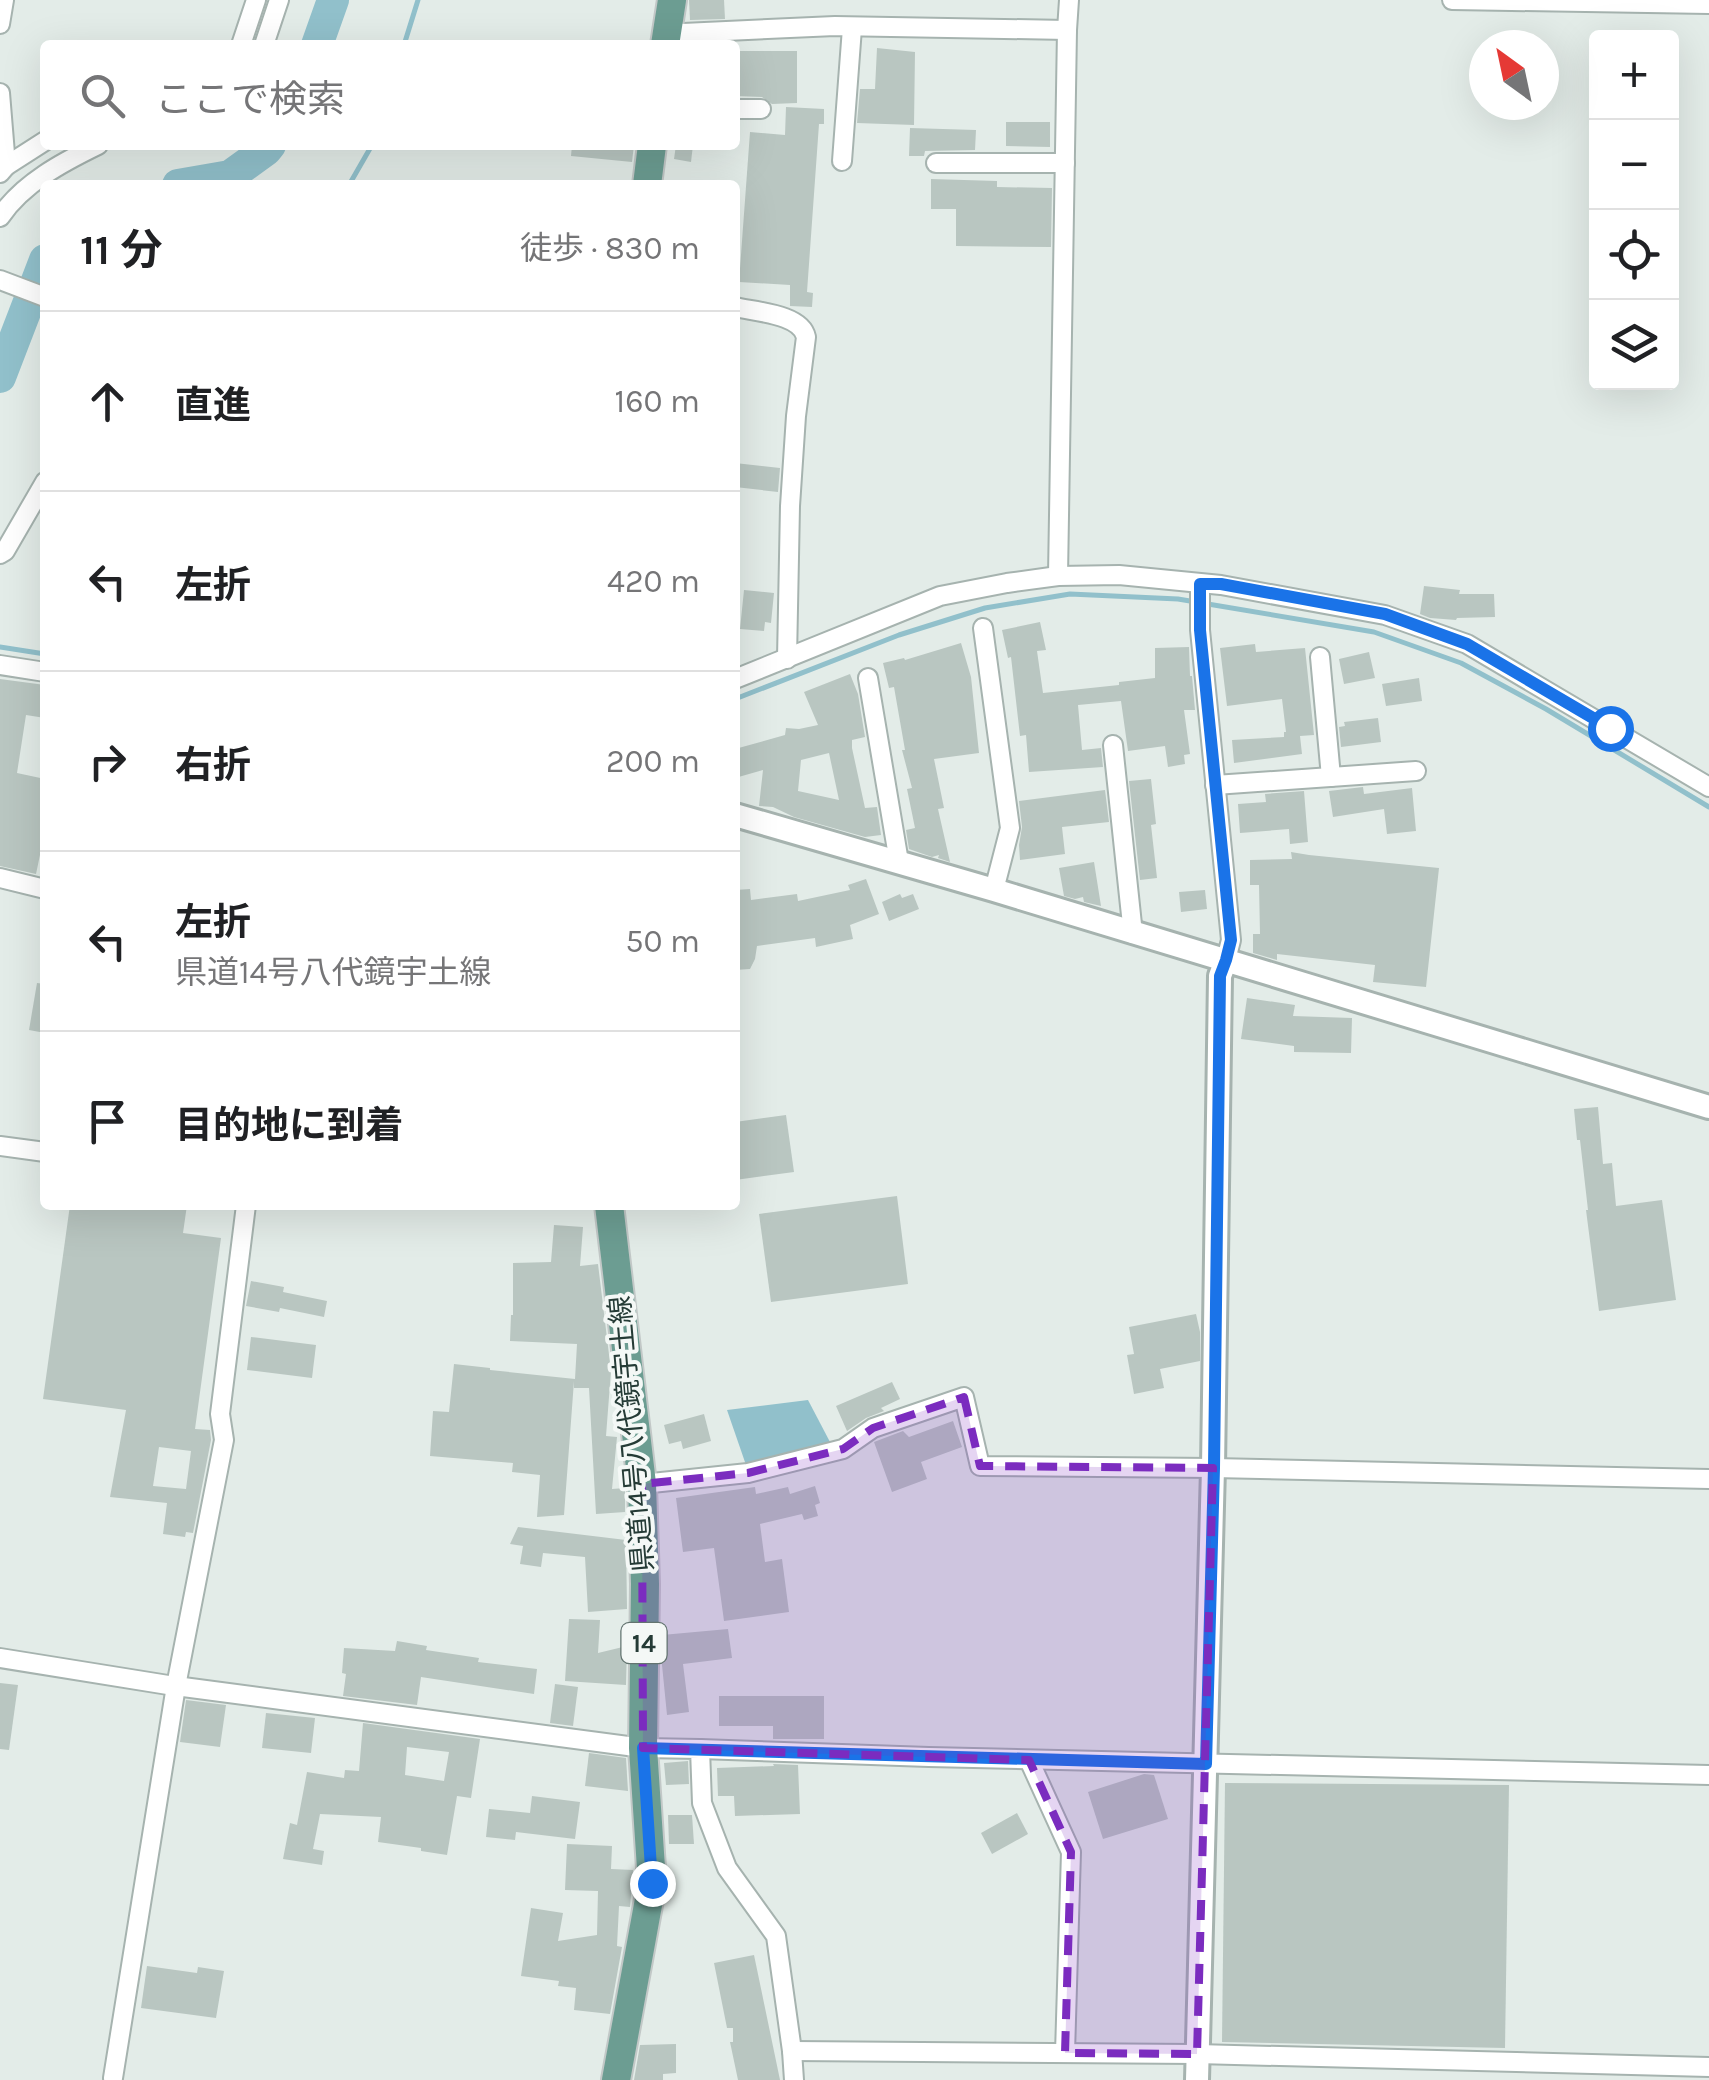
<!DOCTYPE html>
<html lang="ja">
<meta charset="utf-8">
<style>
:root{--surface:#fff;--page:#f2f2f2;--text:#202124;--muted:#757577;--line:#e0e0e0}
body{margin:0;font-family:Karla,"Noto Sans JP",sans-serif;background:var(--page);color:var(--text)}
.controls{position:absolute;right:30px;top:30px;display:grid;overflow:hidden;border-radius:10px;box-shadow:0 10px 40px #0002}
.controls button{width:90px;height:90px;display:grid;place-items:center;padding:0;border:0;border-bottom:2px solid var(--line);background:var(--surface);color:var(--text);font:50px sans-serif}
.compass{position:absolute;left:1469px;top:30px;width:90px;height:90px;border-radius:50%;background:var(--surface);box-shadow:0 10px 40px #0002;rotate:327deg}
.stop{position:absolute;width:30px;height:30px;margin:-22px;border:8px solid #1a73e8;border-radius:50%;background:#fff}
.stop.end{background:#1a73e8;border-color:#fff;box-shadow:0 2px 10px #0008}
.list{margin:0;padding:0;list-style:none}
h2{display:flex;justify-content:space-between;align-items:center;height:130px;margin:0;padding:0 40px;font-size:42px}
h2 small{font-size:32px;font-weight:400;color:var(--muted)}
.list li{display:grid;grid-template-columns:65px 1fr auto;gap:30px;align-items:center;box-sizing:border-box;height:180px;padding:0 40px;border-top:2px solid var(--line)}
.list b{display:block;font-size:38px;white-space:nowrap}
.list p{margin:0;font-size:32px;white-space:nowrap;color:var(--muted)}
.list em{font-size:32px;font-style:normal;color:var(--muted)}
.icon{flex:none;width:55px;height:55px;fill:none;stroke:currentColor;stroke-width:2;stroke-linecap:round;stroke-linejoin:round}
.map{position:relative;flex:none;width:1709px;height:2080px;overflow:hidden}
.search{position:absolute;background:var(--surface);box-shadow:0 10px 40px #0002;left:40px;top:40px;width:700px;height:110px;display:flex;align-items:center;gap:25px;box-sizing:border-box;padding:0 35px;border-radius:10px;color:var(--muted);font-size:38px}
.panel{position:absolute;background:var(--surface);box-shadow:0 10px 40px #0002;left:40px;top:180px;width:700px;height:1030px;border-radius:10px}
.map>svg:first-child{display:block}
.water{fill:#91c0cb}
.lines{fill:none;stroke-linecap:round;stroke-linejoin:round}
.stream{stroke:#91c0cb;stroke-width:5}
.river{stroke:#91c0cb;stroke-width:32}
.building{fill:#b9c6c1;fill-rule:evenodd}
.minor-casing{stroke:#a6b3af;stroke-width:22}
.tertiary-casing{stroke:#a6b3af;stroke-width:28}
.primary-casing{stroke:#c2c8c7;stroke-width:32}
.minor{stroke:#fff;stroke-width:18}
.tertiary{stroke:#fff;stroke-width:22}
.primary{stroke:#6c9d92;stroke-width:28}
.route{stroke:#1a73e8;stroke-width:12}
.marked{fill:#7b2cbf;fill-opacity:0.2;stroke:#7b2cbf;stroke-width:8;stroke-dasharray:20 12;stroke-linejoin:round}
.labels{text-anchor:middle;stroke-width:8;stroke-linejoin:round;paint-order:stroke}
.shield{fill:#f4f8f6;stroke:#637470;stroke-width:2.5}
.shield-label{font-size:25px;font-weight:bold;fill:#253b36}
.street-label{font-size:28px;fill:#253b36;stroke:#f4f8f6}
</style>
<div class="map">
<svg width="1709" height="2080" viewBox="0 0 1709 2080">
<rect width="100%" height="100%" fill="#e3ece8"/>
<polygon class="water" points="808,1400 830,1442 746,1465 727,1410"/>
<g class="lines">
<g class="stream">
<polyline points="404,45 418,0"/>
<polyline points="349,185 372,145"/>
<polyline points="0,647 45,654"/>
<polyline points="735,699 899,635 985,608 1070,594 1178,599 1374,632 1461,663 1546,709 1709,807"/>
</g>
<g class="river">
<polyline points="317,45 333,0"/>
<polyline points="178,185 230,176 266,150 270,145"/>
<polyline points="0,377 45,260"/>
</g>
</g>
<g class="building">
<polygon points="689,0 724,0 725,19 690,20"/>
<polygon points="877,48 915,52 914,125 857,123 860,89 875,89"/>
<polygon points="736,51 797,51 797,103 772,104 762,97 736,96"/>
<polygon points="786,107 824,109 824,124 819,124 807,292 813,293 812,307 790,306 790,285 739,282 750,132 785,135"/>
<polygon points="1006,122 1050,122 1050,147 1006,146"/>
<polygon points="910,128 976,130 975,150 925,151 924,156 909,156"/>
<polygon points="572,145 634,145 632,162 571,156"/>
<polygon points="676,145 693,145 691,162 674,159"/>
<polygon points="931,179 997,181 997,187 1052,188 1051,247 956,246 956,209 931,209"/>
<polygon points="735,463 780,468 778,492 735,487"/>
<polygon points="1424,586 1460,590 1459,594 1494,594 1495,617 1457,618 1456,620 1430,618 1420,614"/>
<polygon points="744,590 774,593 771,623 765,622 764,631 740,629"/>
<polygon points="1040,622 1046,650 1037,651 1043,693 1119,685 1119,682 1155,678 1155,648 1189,647 1190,676 1192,676 1195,710 1184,710 1190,754 1184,755 1185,764 1168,767 1165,746 1128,751 1121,701 1078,705 1082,750 1101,748 1103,767 1029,772 1026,735 1020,736 1011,657 1008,658 1002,630"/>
<polygon points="961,643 971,677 979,753 934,759 944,808 938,809 950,862 938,858 939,855 932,857 909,849 906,830 915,828 907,789 912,788 902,750 905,750 894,687 889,688 883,663 904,658 905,660"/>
<polygon points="1255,644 1256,652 1305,648 1314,735 1300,736 1302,754 1234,763 1232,740 1284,737 1284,732 1286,732 1282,699 1227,706 1220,648"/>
<polygon points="1369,652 1375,678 1344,684 1339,659"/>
<path d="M850,674L858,694L865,737L852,740V748L865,808L877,807L881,835L865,837L794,817L773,807L759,806L763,770L735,778V749L785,735L786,728L799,729L818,725L804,692ZM829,753L839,800L798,791L801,760Z"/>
<polygon points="1419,678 1422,701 1386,706 1382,684"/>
<polygon points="0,679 45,685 45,718 26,715 17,773 45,779 45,831 36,874 0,866"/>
<polygon points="1378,718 1381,742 1341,747 1339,727 1345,726 1344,722"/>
<polygon points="1151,779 1156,824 1151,825 1157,878 1140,880 1129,781"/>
<polygon points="1363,787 1364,794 1412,788 1416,831 1387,834 1384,809 1333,817 1329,791"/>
<polygon points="1105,790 1109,822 1062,827 1065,854 1020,860 1019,845 1022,827 1019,801"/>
<polygon points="1304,791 1308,842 1290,844 1289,829 1240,833 1238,804 1266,802 1265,794"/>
<polygon points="1291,852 1309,855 1439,868 1426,987 1373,982 1375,965 1277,954 1277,960 1253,953 1253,934 1260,934 1259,885 1250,885 1250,860 1292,859"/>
<polygon points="1094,862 1101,906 1084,902 1083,897 1075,899 1064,896 1059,868"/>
<polygon points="866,879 879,914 850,925 853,939 816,947 815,938 757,946 755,959 750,969 735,970 735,890 750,889 751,900 797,894 798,901 850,890 848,885"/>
<polygon points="1205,890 1207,909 1181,912 1179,892"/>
<polygon points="900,894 902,898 913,894 919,909 889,921 882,902"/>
<polygon points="37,983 45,984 45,1033 29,1030"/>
<polygon points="1247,998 1295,1005 1293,1016 1352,1018 1351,1053 1294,1052 1294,1046 1241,1039"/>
<polygon points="1598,1107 1603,1164 1612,1163 1616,1206 1662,1200 1676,1300 1599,1311 1586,1210 1588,1210 1580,1140 1577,1140 1574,1109"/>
<polygon points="786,1115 794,1172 735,1180 735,1122"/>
<polygon points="897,1196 908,1284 771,1302 759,1214"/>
<path d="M70,1205H187L183,1233L221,1238L195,1429L210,1430L211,1440L193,1533L186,1532L185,1537L163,1534L167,1503L110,1497L126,1410L43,1399ZM159,1447L191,1451L186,1489L153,1486Z"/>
<polygon points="554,1225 583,1227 580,1266 598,1264 611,1371 606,1436 617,1437 612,1489 625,1488 625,1512 596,1514 589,1388 574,1388 574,1381 564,1515 537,1517 540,1475 512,1472 513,1463 430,1456 433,1411 449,1412 454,1364 490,1368 490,1370 575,1379 577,1344 510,1341 511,1315 513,1315 513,1263 551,1262"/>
<polygon points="251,1281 284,1287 283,1292 327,1301 324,1317 280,1308 279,1312 246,1306"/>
<polygon points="1196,1314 1200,1332 1200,1361 1160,1369 1164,1388 1134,1394 1127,1355 1134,1354 1129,1327"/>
<polygon points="251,1337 316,1345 312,1378 247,1370"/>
<polygon points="892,1382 900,1399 881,1408 884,1411 866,1418 847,1431 836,1406"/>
<polygon points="704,1414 711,1441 683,1449 681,1441 669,1444 664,1425"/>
<polygon points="953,1421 962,1447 921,1462 927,1479 892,1492 874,1442 903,1431 909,1437"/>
<polygon points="815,1486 820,1503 815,1505 818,1516 804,1520 802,1514 760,1524 765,1562 782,1559 789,1612 724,1621 714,1548 683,1552 676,1498 755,1487 756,1494 788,1487 790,1494"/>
<polygon points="518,1527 626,1540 627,1609 588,1612 585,1557 543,1553 541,1567 520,1564 523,1546 510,1544"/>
<polygon points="569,1619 600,1620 598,1653 627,1646 626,1685 565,1681"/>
<polygon points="728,1629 732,1658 683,1664 689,1712 667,1715 662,1665 662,1635"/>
<polygon points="397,1641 427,1646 426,1650 479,1658 478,1662 537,1669 534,1694 421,1677 417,1705 343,1696 346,1674 342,1673 344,1648 395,1651"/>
<polygon points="0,1683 18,1685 9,1750 0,1749"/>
<polygon points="555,1684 578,1687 573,1726 550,1723"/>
<polygon points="719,1696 824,1696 824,1739 773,1739 773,1726 719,1726"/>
<polygon points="186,1700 226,1705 220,1747 180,1742"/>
<polygon points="266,1713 315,1718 311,1753 262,1748"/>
<path d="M363,1723L480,1739L471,1798L457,1796L447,1855L421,1851V1848L378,1842L381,1817L320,1814L313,1849L324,1851L322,1865L283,1859L290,1823L297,1825L307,1772L344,1778L345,1770L359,1771ZM407,1747L449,1752L444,1781L405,1775Z"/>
<polygon points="589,1753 626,1758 628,1791 585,1786"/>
<polygon points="688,1761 689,1784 666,1785 664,1763"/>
<polygon points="773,1764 798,1765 800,1814 735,1816 734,1796 718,1796 717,1768 774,1766"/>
<polygon points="1144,1774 1154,1775 1168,1819 1103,1839 1088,1792"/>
<polygon points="1225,1783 1509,1785 1505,2048 1222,2042"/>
<polygon points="532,1796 580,1802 575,1839 516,1832 515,1840 486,1837 489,1809 530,1813"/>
<polygon points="1017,1813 1028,1834 992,1854 981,1833"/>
<polygon points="668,1815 692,1815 694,1844 669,1844"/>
<polygon points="567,1844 612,1846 611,1869 633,1870 630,1907 619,1906 617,1946 622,1947 610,2014 574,2010 576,1988 558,1986 559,1981 521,1976 531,1908 563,1913 558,1941 597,1935 598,1891 565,1890"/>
<polygon points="754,1955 780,2080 738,2080 730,2042 733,2042 733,2028 727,2028 714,1963"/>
<polygon points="147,1966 197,1973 198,1967 224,1971 216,2018 141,2008"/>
<polygon points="676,2044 676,2073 663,2074 663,2080 634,2080 640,2045"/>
</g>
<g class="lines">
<defs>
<g id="minor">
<polyline points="1452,0 1709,4"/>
<polyline points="0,24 4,0"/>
<polyline points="667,31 683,33 835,26 1067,30"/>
<polyline points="241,45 256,0"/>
<polyline points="264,45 279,0"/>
<polyline points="0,93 6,166 0,173"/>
<polyline points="735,109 761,109"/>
<polyline points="842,161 852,28"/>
<polyline points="936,163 1065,163"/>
<polyline points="6,166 45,141"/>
<path d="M0,217C23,183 63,162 98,145"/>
<polyline points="0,280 45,297"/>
<path d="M735,307C756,312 801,314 806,337L796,416L790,506L787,659"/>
<polyline points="0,554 5,551 45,482"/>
<polyline points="1058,576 1067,30 1069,0"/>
<polyline points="1200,584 1200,630 1231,940 1226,960"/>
<polyline points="983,628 1010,828 994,890"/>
<polyline points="1320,657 1331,777"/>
<polyline points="0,665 45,672"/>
<polyline points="868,678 899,862"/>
<polyline points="735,679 940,596 1007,583 1058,576 1119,575 1221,585 1385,615 1467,644 1709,787"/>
<polyline points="1113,745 1133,934"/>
<polyline points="1215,785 1416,771"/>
<polyline points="0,878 45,889"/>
<polyline points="0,1146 45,1152"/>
<polyline points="642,1484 748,1473 843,1449 873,1428 964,1397 980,1466 1213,1468 1709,1479"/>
<polyline points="0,1658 168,1685 643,1748 700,1749 702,1803 727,1868 776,1936 792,2051 794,2080"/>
<polyline points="700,1749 929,1757 1709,1775"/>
<polyline points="1029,1760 1071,1852 1065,2053"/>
<polyline points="792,2051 1197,2054 1709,2067"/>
<polyline points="113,2078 176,1686 224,1440 220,1414 246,1205"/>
</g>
<g id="tertiary">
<polyline points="735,815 994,890 1709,1107"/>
<polyline points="1197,2080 1213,1468 1220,976 1226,960"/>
</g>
<g id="primary">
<polyline points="665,45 672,0"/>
<polyline points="647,185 652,145"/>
<polyline points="609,1205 642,1484 645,1584 643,1748 652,1883 616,2080"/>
</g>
</defs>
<use href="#minor" class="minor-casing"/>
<use href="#tertiary" class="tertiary-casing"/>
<use href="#primary" class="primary-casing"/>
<use href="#minor" class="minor"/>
<use href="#tertiary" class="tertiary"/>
<use href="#primary" class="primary"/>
</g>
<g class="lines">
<polyline class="route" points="652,1883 643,1748 1206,1764 1214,1468 1220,976 1226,960 1231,940 1200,630 1200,584 1221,584 1385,614 1467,644 1610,728"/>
</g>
<path class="marked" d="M964,1397L980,1466L1213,1468L1197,2054L1065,2053L1071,1852L1029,1760L643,1748L642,1484L748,1473L843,1449L873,1428Z"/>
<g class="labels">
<rect class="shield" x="621.5" y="1623" width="45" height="40" rx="8"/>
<g class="shield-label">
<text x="644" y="1652">14</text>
</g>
<g class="street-label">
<text transform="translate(631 1434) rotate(-95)" y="10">県道14号八代鏡宇土線</text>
</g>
</g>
</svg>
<div class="controls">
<button>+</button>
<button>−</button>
<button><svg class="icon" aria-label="locate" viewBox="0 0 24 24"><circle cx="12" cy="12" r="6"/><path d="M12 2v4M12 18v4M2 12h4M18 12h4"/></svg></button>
<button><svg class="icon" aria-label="layers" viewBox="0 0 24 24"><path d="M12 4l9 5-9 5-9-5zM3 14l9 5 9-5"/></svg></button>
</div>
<svg class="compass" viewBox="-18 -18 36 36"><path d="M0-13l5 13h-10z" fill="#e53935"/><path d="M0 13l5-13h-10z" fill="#757577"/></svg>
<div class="stop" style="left:1610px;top:728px"></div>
<div class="stop end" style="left:652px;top:1883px"></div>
<div class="search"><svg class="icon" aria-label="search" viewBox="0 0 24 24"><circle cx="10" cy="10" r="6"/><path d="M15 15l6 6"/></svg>ここで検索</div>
<section class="panel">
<h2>11 分<small>徒歩 · 830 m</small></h2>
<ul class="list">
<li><svg class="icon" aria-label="ahead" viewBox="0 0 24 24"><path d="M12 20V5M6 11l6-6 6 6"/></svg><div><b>直進</b></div><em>160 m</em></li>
<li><svg class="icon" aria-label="left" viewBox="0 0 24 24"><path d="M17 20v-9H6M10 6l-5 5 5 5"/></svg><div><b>左折</b></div><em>420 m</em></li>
<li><svg class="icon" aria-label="right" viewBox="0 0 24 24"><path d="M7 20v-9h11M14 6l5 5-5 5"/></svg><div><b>右折</b></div><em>200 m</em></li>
<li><svg class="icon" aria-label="left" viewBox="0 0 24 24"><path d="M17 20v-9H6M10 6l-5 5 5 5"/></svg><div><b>左折</b><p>県道14号八代鏡宇土線</p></div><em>50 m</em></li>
<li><svg class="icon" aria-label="arrive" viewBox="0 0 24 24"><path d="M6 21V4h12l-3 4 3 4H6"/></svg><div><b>目的地に到着</b></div></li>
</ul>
</section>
</div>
